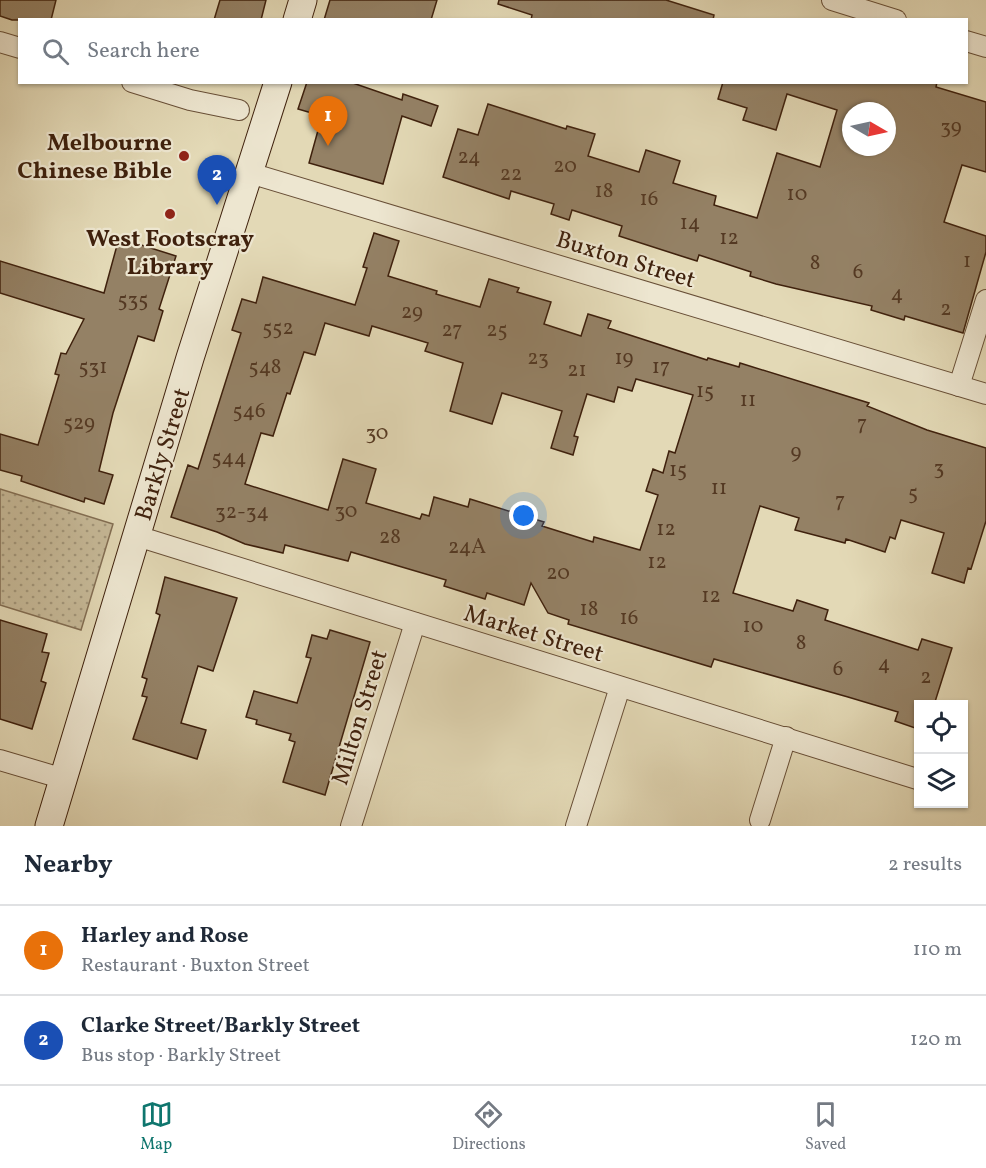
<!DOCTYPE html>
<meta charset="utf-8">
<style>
:root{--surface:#fff;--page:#f2f2f3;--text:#1f2937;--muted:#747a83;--line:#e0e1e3;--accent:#0f766e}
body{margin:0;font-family:Vollkorn,serif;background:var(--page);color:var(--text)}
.controls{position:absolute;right:18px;bottom:18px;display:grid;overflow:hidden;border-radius:0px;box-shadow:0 2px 4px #0004}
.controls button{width:54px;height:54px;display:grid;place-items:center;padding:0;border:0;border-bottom:2px solid var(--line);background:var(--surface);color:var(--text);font:30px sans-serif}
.compass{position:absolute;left:842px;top:102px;width:54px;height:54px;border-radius:50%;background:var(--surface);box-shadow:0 2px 4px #0004;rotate:99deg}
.you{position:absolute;left:524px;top:516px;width:21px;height:21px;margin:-15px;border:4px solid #fff;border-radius:50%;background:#1a73e8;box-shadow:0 0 0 9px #1a73e833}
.badge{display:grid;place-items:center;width:39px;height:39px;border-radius:50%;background:var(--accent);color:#fff;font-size:20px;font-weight:700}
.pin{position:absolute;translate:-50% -50px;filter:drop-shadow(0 2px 3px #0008)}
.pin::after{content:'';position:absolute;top:32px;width:21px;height:18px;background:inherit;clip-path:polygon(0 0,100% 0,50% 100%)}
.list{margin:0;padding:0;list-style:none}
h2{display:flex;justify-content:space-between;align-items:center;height:78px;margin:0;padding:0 24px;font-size:26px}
h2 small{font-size:20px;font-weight:400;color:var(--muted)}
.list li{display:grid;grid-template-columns:39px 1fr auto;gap:18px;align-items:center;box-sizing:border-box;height:90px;padding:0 24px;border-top:2px solid var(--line)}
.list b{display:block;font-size:22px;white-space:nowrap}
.list p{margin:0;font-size:20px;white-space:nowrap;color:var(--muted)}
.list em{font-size:20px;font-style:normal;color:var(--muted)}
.icon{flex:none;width:33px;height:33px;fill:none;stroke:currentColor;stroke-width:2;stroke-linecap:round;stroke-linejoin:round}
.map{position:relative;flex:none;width:986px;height:826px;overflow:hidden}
.search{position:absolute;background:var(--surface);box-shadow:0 2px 4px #0004;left:18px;right:18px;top:18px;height:66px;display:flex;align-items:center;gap:15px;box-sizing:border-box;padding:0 21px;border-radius:0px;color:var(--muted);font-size:22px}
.sheet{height:258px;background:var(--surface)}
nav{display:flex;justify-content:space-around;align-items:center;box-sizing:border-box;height:84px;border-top:2px solid var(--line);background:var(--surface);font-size:16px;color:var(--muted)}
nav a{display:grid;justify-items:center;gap:3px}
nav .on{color:var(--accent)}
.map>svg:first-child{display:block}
.grass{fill:url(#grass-dots);stroke:#836e53;stroke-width:1.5}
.building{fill:#948165;stroke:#3f210d;stroke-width:1.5;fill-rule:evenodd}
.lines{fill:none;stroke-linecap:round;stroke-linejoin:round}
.street-casing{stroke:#684f37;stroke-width:22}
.secondary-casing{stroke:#3f210d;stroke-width:29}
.street{stroke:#ede6d0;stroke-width:20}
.secondary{stroke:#ede6d0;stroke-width:27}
.poi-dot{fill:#8f2418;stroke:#ede6d0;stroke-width:2}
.labels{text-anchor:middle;stroke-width:4.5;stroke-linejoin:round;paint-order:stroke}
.number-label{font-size:21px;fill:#543923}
.poi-label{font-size:24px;font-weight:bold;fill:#3f210d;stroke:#ede6d0;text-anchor:end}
.street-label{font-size:24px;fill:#3f210d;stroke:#ede6d0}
</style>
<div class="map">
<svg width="986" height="826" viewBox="0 0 986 826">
<defs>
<pattern id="grass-dots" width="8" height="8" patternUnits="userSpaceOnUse" patternTransform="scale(1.5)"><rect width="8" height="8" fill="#c7ba99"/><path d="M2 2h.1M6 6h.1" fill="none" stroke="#a3977b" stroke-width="1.8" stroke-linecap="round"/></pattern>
</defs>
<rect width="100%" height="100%" fill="#e3d9b6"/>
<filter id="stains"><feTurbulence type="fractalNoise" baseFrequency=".00333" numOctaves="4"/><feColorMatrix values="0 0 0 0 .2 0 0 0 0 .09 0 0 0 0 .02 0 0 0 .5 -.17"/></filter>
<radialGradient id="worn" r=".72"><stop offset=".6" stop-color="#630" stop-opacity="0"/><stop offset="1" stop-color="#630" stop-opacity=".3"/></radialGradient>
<polygon class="grass" points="0,489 113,524 81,630 0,605"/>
<g class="building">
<polygon points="0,0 56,0 51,20 12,20 0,16"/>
<polygon points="220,0 266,0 261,20 214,20"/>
<polygon points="330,0 437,0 431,20 324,20"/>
<polygon points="499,0 666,0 714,15 713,20 531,20 532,15 498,4"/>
<polygon points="307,82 350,82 402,100 403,94 438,106 431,126 402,116 383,184 309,163 322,116 298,109"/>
<path d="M723,82H937L936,87L986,102V172L962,165L944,222L986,236V252L963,333L905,316L904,320L871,310L872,306L776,284L750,276L751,272L699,255L697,261L678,255L619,236L622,226L572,210L569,220L551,214L554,204L511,191L509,199L443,177L458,129L478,135L488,104L566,129L567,126L595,134L588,156L639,172L646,150L680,161L673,183L716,196L714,205L757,218L777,153L820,167L837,110L787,94L776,130L743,120L747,108L718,99ZM851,111H887V147H851Z"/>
<path d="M374,233L399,241L388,276L437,291L436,294L480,307L489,279L519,288L517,292L551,302L544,324L581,336L588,314L611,321L608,328L707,360L708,358L739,367L740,363L869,403L867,406L927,430L986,448V521L971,569L968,568L964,583L932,573L944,533L901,520L895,539L890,537L885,552L846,539L845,543L795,530L799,518L760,506L733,593L793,611L797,600L828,610L825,620L918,650L922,639L952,648L934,705H918V729L895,721L898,712L848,697L714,659L711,667L568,624L569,620L548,613L531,583L524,605L487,593L485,599L444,586L446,580L351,552L348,561L285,545L283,553L245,544L217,532L171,517L188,465L198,469L241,333L232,330L242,299L256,303L263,277L355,305L367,268L363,267ZM325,323L369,336L372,326L428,343L425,351L463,363L450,411L492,424L502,393L562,411L551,448L573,455L578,437L574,436L587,394L614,402L618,387L632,391L636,379L693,395L675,453L669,451L663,473L653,469L646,491L658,495L640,550L594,537L593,542L542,526L544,522L470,499L468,507L434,497L429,516L422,514L420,519L366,503L376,469L343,459L328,510L245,484L261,433L273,436L287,393L290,394L304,352L315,355Z"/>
<polygon points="119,238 176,256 159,309 163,311 154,341 138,336 113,413 99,471 113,475 104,504 85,498 84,502 21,481 22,476 0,470 0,434 38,445 59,375 55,374 61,353 66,354 84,319 0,293 0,261 104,293"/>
<polygon points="165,577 237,598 213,671 198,666 181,723 206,730 197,759 133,739 147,697 142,696 147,679 142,677 160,615 156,613"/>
<polygon points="0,620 47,634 42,652 49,653 41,681 46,683 32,729 0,719"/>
<polygon points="330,630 370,642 325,795 283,782 295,742 289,740 291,734 256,724 257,720 246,717 254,691 297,703 311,658 306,657 312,635 327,639"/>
</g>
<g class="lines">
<defs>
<g id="street">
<polyline points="832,0 896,20"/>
<polyline points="966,41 986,47"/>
<polyline points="0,42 20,48"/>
<polyline points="132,82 190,100 239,110"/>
<polyline points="250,173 986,394"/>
<polyline points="959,386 986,300"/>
<polyline points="137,536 917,779"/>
<polyline points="0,760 64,779"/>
<polyline points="760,820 786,737"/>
<polyline points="351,826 415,623"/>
<polyline points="576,826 620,687"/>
</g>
<g id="secondary">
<polyline points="297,20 303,0"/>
<polyline points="49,826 190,358 278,82"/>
</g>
</defs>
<use href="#street" class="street-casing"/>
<use href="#secondary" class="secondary-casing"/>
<use href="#street" class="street"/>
<use href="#secondary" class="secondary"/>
</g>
<g class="poi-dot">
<circle cx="184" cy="156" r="6"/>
<circle cx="170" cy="214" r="6"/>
</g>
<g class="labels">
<g class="number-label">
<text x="951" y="133">39</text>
<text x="469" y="163">24</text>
<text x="565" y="172">20</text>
<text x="511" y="180">22</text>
<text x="604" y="197">18</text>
<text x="797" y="200">10</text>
<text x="649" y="205">16</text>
<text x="690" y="229">14</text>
<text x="729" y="244">12</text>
<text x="967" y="267">1</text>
<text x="815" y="269">8</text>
<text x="858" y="278">6</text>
<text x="897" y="300">4</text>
<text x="133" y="306">535</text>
<text x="946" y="315">2</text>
<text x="412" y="318">29</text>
<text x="278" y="334">552</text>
<text x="452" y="336">27</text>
<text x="497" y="336">25</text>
<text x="538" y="364">23</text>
<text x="624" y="364">19</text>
<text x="93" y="373">531</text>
<text x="265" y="373">548</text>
<text x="661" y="373">17</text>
<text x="577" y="376">21</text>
<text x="705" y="397">15</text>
<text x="748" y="406">11</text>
<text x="249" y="417">546</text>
<text x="79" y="429">529</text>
<text x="862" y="430">7</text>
<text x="377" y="439">30</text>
<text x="796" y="458">9</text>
<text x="229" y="464">544</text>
<text x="939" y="474">3</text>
<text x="678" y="476">15</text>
<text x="719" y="494">11</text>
<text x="913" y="499">5</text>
<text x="840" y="507">7</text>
<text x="346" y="517">30</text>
<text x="242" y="518">32-34</text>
<text x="666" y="535">12</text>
<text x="390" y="543">28</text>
<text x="467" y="553">24A</text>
<text x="657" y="568">12</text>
<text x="558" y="579">20</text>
<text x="711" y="602">12</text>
<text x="589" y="615">18</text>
<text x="629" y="624">16</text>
<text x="753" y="632">10</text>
<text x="801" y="649">8</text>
<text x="884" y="670">4</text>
<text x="838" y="675">6</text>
<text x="926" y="683">2</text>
</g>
<g class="poi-label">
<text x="172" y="150">Melbourne<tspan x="172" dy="28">Chinese Bible</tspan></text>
<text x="170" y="246" text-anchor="middle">West Footscray<tspan x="170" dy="28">Library</tspan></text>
</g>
<g class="street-label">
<text transform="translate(626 259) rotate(17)" y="8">Buxton Street</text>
<text transform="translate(162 454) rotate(-73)" y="8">Barkly Street</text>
<text transform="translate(534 633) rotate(17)" y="8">Market Street</text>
<text transform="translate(359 717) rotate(-73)" y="8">Milton Street</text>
</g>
</g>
<rect width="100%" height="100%" filter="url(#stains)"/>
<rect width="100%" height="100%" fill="url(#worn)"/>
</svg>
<div class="controls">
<button><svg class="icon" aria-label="locate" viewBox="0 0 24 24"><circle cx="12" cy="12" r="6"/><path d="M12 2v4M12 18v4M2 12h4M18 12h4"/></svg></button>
<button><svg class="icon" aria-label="layers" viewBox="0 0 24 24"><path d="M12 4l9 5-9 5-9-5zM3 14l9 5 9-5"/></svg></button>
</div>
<svg class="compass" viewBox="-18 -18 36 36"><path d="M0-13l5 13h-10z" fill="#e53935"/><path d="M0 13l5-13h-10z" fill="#747a83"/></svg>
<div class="you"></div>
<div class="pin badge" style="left:328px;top:146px;background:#e8710a">1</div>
<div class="pin badge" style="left:217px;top:205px;background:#1a4fb4">2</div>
<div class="search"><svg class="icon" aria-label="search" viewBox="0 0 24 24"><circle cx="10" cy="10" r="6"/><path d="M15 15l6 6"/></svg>Search here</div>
</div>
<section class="sheet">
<h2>Nearby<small>2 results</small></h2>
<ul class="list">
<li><span class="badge" style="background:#e8710a">1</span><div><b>Harley and Rose</b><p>Restaurant · Buxton Street</p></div><em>110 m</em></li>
<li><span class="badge" style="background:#1a4fb4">2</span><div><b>Clarke Street/Barkly Street</b><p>Bus stop · Barkly Street</p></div><em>120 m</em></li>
</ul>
</section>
<nav>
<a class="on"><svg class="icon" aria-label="map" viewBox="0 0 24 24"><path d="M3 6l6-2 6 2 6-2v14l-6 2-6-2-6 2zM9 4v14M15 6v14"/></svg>Map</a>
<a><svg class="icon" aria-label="directions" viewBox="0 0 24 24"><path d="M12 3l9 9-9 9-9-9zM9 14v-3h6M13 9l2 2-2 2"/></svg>Directions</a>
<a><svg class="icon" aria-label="saved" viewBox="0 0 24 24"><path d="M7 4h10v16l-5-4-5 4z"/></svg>Saved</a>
</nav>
